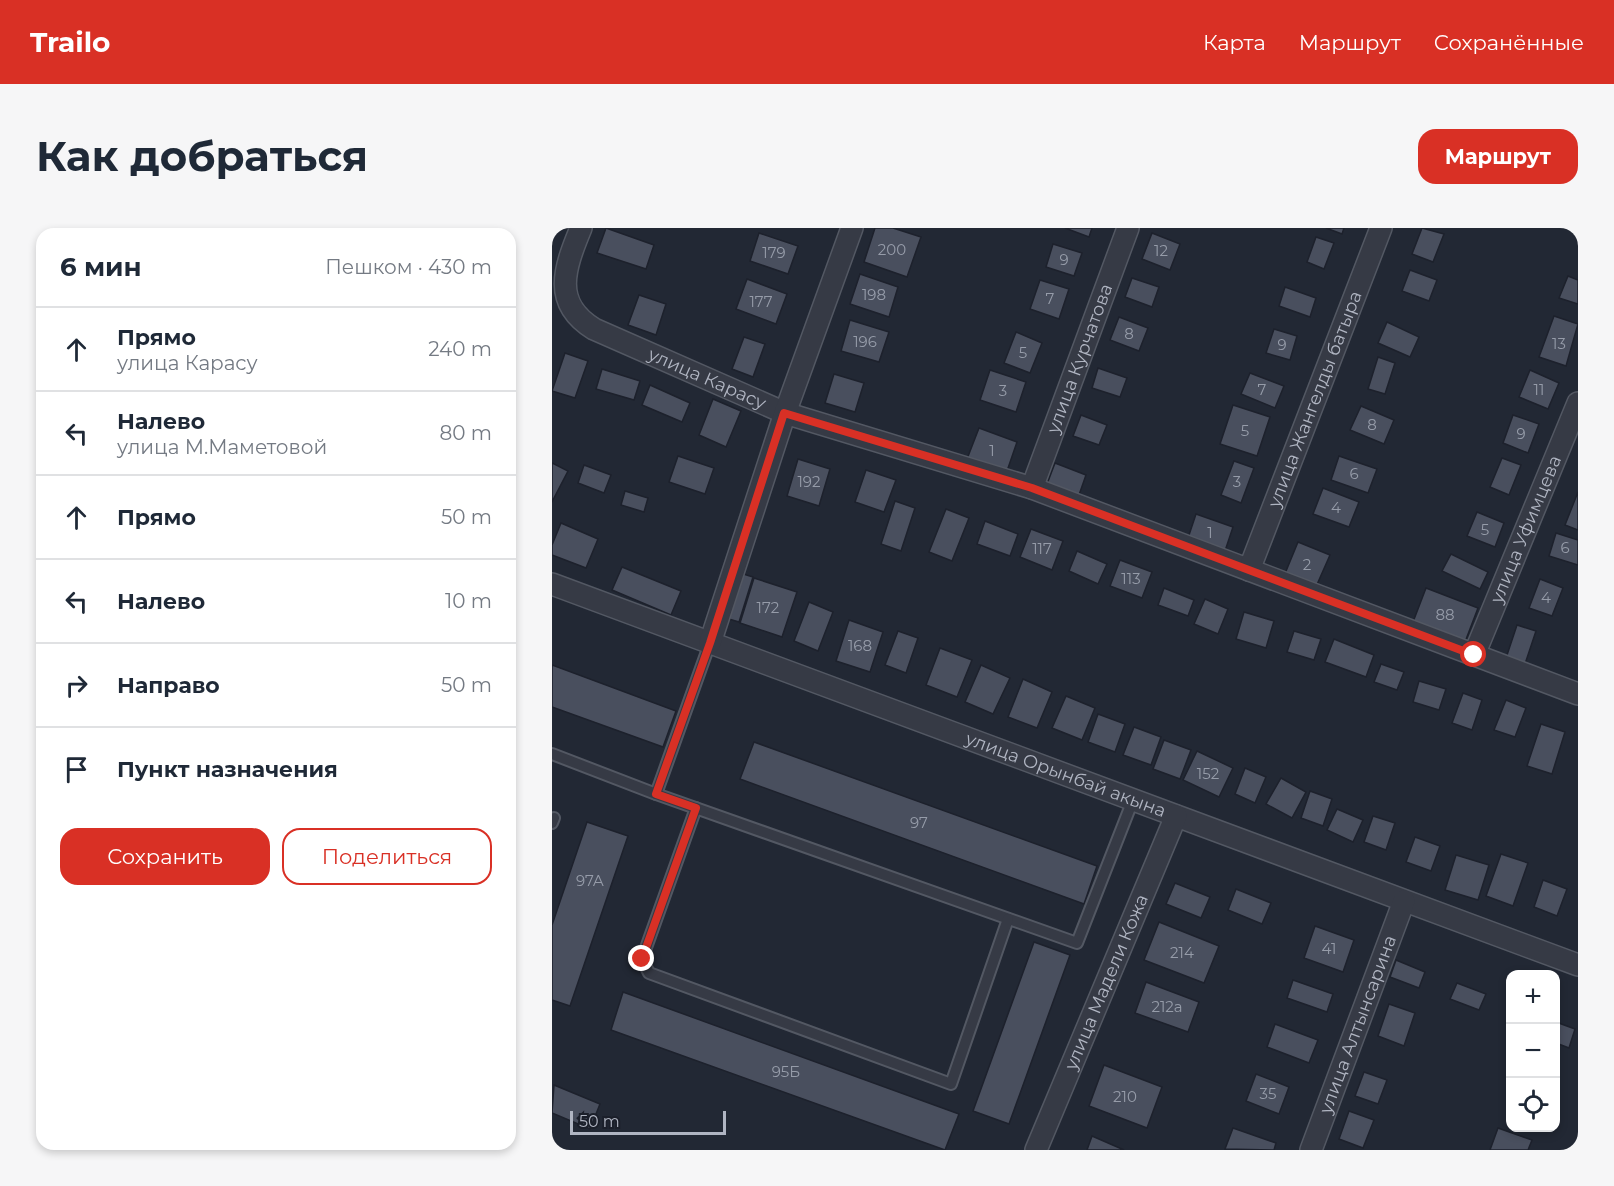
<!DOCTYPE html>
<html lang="ru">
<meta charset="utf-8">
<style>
:root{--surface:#fff;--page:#f6f6f7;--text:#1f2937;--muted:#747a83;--line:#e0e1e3;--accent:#d93025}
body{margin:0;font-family:Montserrat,sans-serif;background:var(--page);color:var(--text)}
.controls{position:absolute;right:18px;bottom:18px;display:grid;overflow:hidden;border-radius:12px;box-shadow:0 3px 9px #0003}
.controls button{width:54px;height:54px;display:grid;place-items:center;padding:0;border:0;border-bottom:2px solid var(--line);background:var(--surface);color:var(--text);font:30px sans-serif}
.scale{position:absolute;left:18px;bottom:15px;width:156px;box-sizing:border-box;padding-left:6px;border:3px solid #b0b5c2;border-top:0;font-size:16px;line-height:21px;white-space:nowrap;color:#b0b5c2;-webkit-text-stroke:4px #1b1f2a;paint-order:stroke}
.stop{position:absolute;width:18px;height:18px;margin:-14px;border:4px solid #d93025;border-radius:50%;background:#fff}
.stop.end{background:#d93025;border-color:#fff;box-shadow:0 2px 6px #0008}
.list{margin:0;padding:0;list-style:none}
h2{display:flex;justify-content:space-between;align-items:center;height:78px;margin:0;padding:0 24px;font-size:26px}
h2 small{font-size:20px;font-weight:400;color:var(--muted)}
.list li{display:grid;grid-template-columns:39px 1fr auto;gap:18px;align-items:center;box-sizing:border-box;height:84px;padding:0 24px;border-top:2px solid var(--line)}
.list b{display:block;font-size:22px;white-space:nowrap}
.list p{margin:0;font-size:20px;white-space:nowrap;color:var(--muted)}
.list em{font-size:20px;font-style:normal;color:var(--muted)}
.actions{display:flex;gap:12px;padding:18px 24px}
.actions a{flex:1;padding:14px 0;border:2px solid var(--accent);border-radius:18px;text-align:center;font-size:21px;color:var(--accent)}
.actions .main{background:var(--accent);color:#fff}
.icon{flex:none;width:33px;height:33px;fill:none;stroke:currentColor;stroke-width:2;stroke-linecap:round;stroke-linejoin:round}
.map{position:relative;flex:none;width:1026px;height:922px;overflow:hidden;border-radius:18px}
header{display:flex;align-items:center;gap:36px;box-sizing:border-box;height:84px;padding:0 30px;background:var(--accent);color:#fff}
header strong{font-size:28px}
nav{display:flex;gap:33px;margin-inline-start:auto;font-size:21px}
.intro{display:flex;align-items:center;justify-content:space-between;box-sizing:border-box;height:144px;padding:0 36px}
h1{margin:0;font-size:42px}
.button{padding:15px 27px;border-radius:18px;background:var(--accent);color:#fff;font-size:21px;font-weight:700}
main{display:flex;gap:36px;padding:0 36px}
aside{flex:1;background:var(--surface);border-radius:18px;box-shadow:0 3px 9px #0003}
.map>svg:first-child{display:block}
.building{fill:#494f5e;stroke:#1d212c;stroke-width:1.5}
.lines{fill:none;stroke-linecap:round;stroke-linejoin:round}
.lane-casing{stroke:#535863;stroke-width:14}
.street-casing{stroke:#535863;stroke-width:24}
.lane{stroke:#363a45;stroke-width:10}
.street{stroke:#363a45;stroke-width:21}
.route{stroke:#d93025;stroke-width:8}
.labels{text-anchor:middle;stroke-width:4.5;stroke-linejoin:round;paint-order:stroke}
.number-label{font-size:15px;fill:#969ca9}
.street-label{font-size:18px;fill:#b0b5c2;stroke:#1b1f2a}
</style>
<header>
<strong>Trailo</strong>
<nav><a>Карта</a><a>Маршрут</a><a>Сохранённые</a></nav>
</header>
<div class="intro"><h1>Как добраться</h1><a class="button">Маршрут</a></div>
<main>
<aside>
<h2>6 мин<small>Пешком · 430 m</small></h2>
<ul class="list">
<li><svg class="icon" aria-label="ahead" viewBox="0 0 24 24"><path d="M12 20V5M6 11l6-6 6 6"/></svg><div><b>Прямо</b><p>улица Карасу</p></div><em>240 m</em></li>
<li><svg class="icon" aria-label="left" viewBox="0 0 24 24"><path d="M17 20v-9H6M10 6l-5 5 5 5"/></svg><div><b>Налево</b><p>улица М.Маметовой</p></div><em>80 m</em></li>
<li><svg class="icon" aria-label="ahead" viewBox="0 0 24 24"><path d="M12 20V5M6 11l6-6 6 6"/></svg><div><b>Прямо</b></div><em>50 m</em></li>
<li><svg class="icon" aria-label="left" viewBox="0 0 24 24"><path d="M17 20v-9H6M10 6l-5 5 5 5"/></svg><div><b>Налево</b></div><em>10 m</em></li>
<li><svg class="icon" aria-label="right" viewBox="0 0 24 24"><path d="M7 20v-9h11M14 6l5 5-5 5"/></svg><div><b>Направо</b></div><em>50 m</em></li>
<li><svg class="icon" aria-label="arrive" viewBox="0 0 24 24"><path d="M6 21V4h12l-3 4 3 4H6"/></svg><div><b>Пункт назначения</b></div></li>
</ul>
<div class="actions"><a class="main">Сохранить</a><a>Поделиться</a></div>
</aside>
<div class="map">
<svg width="1026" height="922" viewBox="0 0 1026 922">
<rect width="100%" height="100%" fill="#222834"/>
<g class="building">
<polygon points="54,0 102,17 94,41 45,25"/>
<polygon points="323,0 341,0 369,9 355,49 312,34"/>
<polygon points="513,0 540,0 537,9"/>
<polygon points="774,0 792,0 790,6"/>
<polygon points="870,0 892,6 881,34 860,26"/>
<polygon points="207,5 246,18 236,46 198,33"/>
<polygon points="600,5 628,16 618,42 590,31"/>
<polygon points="764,9 782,15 772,41 755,34"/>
<polygon points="501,16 530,25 522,48 494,39"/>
<polygon points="858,42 885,52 877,73 850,63"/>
<polygon points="308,46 346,59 337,89 298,76"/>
<polygon points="1016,48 1026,52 1026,76 1007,70"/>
<polygon points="580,50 607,59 600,79 573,69"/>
<polygon points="195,51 235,66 224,96 184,81"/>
<polygon points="488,52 517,61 507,91 478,81"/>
<polygon points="733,59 764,70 758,89 727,78"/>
<polygon points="87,67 114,76 104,107 76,97"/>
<polygon points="1002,88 1026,96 1014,138 987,129"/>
<polygon points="567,89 596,100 587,123 558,112"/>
<polygon points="298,92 337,104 327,134 289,123"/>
<polygon points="835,94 867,109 858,129 826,115"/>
<polygon points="722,101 745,108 738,132 714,125"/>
<polygon points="464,104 490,115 478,145 452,135"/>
<polygon points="192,109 213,116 201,149 180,141"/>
<polygon points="13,125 36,133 23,170 0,163"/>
<polygon points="826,129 843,135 833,166 816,161"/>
<polygon points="546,140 575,150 568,169 540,160"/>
<polygon points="50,141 88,153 82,172 44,161"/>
<polygon points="438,142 474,154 464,184 428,172"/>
<polygon points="978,142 1007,155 996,181 967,169"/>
<polygon points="698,145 732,158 723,180 689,166"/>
<polygon points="282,146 312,155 303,184 273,175"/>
<polygon points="98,157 138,175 130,194 90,177"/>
<polygon points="161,171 189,183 174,219 147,207"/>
<polygon points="681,177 718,189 705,228 668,216"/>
<polygon points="809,178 842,192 832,216 798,202"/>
<polygon points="529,187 555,197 547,217 521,208"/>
<polygon points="961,187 987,196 976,225 951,215"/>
<polygon points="427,200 465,214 454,246 415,231"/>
<polygon points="126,228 162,240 153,266 117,254"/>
<polygon points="787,228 825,241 816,265 779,252"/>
<polygon points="950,230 969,237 957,267 938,259"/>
<polygon points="246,231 278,241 267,278 235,268"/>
<polygon points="682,233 702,240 689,275 669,267"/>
<polygon points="0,235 16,243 0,274"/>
<polygon points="503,235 534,247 527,267 495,256"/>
<polygon points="32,237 59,247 52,265 26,255"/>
<polygon points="314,242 344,252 332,284 303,274"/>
<polygon points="771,260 807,274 797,299 761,286"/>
<polygon points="73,263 96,270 92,284 69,277"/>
<polygon points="1026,264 1026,302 1013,297"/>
<polygon points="343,273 363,280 349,323 329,316"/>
<polygon points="394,281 417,290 400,333 377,324"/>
<polygon points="925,284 952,295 943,319 915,308"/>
<polygon points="644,286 681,299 673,323 636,310"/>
<polygon points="433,293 466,306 458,328 425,316"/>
<polygon points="9,295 46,311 34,340 0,327 0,317"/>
<polygon points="479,301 511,313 500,342 468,329"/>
<polygon points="1004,305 1026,312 1026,337 997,328"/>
<polygon points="746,314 778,327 763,361 732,348"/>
<polygon points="525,323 555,336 546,356 517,343"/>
<polygon points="899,326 936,344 928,361 890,343"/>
<polygon points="568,332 600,344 590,370 558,358"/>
<polygon points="70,339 129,363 119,387 60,362"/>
<polygon points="185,344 201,349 187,394 170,389"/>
<polygon points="202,350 245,364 230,409 188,395"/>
<polygon points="988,351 1011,360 1000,388 977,380"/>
<polygon points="612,360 642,372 636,388 606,377"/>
<polygon points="874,360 926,380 913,414 861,394"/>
<polygon points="653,371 676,381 666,406 642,396"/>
<polygon points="257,374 281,384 266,423 242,413"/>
<polygon points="692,384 722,393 714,420 684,411"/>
<polygon points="297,392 331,404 318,444 284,433"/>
<polygon points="965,397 984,403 973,436 954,430"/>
<polygon points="346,403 366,410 354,445 333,437"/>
<polygon points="742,403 769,411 762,432 735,424"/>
<polygon points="782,411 822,427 814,449 773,434"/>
<polygon points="388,420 420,432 405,469 374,457"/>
<polygon points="829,436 852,444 845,462 822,454"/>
<polygon points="0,437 124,483 111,519 0,479"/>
<polygon points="429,437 458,450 441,486 413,474"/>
<polygon points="471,451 500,464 485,500 456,489"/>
<polygon points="867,453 894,461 887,482 861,474"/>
<polygon points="911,465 930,472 920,502 900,495"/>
<polygon points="514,468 543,480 530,512 500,500"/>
<polygon points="954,472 974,480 963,509 942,502"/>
<polygon points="546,486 573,496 563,524 536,514"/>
<polygon points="989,496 1013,504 1000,546 975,538"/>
<polygon points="582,499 609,509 599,537 571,527"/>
<polygon points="612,512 639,522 628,551 601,541"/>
<polygon points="202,514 545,638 532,676 188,551"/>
<polygon points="645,523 681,540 667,569 631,552"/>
<polygon points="693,540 714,549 703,575 683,566"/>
<polygon points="729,550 754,564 740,590 714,576"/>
<polygon points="758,563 780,571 771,598 749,590"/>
<polygon points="785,581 811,592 801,614 775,602"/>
<polygon points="821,588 843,595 834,622 812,614"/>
<polygon points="35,594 76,608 18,778 0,772 0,697"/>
<polygon points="863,609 888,618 879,643 854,634"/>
<polygon points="949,626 976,635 961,678 934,668"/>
<polygon points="904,627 937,637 926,672 893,662"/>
<polygon points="991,652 1015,661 1005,688 982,679"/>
<polygon points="623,655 658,669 649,690 614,676"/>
<polygon points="684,661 719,675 710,696 676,682"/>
<polygon points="607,694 667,718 652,755 592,732"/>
<polygon points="763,698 802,712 791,744 752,730"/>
<polygon points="482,714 518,727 457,896 421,883"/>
<polygon points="844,732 873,744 867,760 838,749"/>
<polygon points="741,752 781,766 775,784 735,770"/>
<polygon points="594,754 647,774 636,804 583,785"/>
<polygon points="905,755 934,766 927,782 898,771"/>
<polygon points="71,764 407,886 393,922 59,802"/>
<polygon points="837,776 863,785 852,818 826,808"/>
<polygon points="1004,794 1023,801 1017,820 1004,815"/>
<polygon points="723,796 766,812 757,835 715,819"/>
<polygon points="552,837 610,859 595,900 537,878"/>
<polygon points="812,844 835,852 826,876 803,868"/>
<polygon points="704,846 737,859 727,886 694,873"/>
<polygon points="2,857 48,876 38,901 0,885"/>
<polygon points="797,883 822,892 811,920 787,911"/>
<polygon points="681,900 724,915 722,922 673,921"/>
<polygon points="946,900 980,912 976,922 938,922"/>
<polygon points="540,908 572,922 535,922"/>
</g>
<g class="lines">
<defs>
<g id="lane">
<polyline points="0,526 104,566 158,415"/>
<polyline points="104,566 525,715 581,572"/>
<polyline points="144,580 90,731 97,745 399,856 456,691"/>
<polyline points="0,595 2,590"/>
</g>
<g id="street">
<path id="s1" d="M29,0C12,41 0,75 42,101L233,185L480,260L1026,466"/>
<path id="s2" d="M480,260L576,0"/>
<path id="s3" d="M697,342L829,0"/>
<path id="s4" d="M0,356L1026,737"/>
<polyline points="158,415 233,185 300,0"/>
<path id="s5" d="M922,427L1026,175"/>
<path id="s6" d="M484,922L624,588"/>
<path id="s7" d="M759,922L852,673"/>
</g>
</defs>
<use href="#lane" class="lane-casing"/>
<use href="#street" class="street-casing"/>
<use href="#lane" class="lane"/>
<use href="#street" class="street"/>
</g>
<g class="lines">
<polyline class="route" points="90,731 144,580 104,566 158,415 232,185 480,260 922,427"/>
</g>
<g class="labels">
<g class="number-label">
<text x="340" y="27">200</text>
<text x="609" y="28">12</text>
<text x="222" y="30">179</text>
<text x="512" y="37">9</text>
<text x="322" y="72">198</text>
<text x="498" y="76">7</text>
<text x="209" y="79">177</text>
<text x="577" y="111">8</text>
<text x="313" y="119">196</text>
<text x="1007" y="121">13</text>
<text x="730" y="122">9</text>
<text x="471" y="130">5</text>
<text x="710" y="167">7</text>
<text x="987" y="167">11</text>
<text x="451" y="168">3</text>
<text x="820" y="202">8</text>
<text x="693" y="208">5</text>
<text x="969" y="211">9</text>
<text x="440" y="228">1</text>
<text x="802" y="251">6</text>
<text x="257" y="259">192</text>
<text x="685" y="259">3</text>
<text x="784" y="285">4</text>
<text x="933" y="307">5</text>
<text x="658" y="310">1</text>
<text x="1013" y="325">6</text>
<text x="490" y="326">117</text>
<text x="755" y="342">2</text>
<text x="579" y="356">113</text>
<text x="994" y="375">4</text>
<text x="216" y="385">172</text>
<text x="893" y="392">88</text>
<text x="308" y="423">168</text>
<text x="656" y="551">152</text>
<text x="367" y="600">97</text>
<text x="38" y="658">97А</text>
<text x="777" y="726">41</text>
<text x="630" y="730">214</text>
<text x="615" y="784">212а</text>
<text x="234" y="849">95Б</text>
<text x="716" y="871">35</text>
<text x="573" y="874">210</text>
</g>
<g class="street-label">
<text dy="6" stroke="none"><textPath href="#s2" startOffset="138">улица Курчатова</textPath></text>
<text dy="6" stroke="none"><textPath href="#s1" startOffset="238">улица Карасу</textPath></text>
<text dy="6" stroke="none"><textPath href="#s3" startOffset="183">улица Жангелды батыра</textPath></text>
<text dy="6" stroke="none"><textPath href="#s5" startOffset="136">улица Уфимцева</textPath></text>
<text dy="6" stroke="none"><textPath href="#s4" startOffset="548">улица Орынбай акына</textPath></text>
<text dy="6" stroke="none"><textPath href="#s6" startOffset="182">улица Мадели Кожа</textPath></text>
<text dy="6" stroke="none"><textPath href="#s7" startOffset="134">улица Алтынсарина</textPath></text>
</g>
</g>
</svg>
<div class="controls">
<button>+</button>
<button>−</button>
<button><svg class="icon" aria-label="locate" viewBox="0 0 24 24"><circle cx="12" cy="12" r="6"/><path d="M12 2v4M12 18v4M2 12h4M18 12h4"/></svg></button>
</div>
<div class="scale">50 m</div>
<div class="stop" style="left:922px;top:427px"></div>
<div class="stop end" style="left:90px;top:731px"></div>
</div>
</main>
